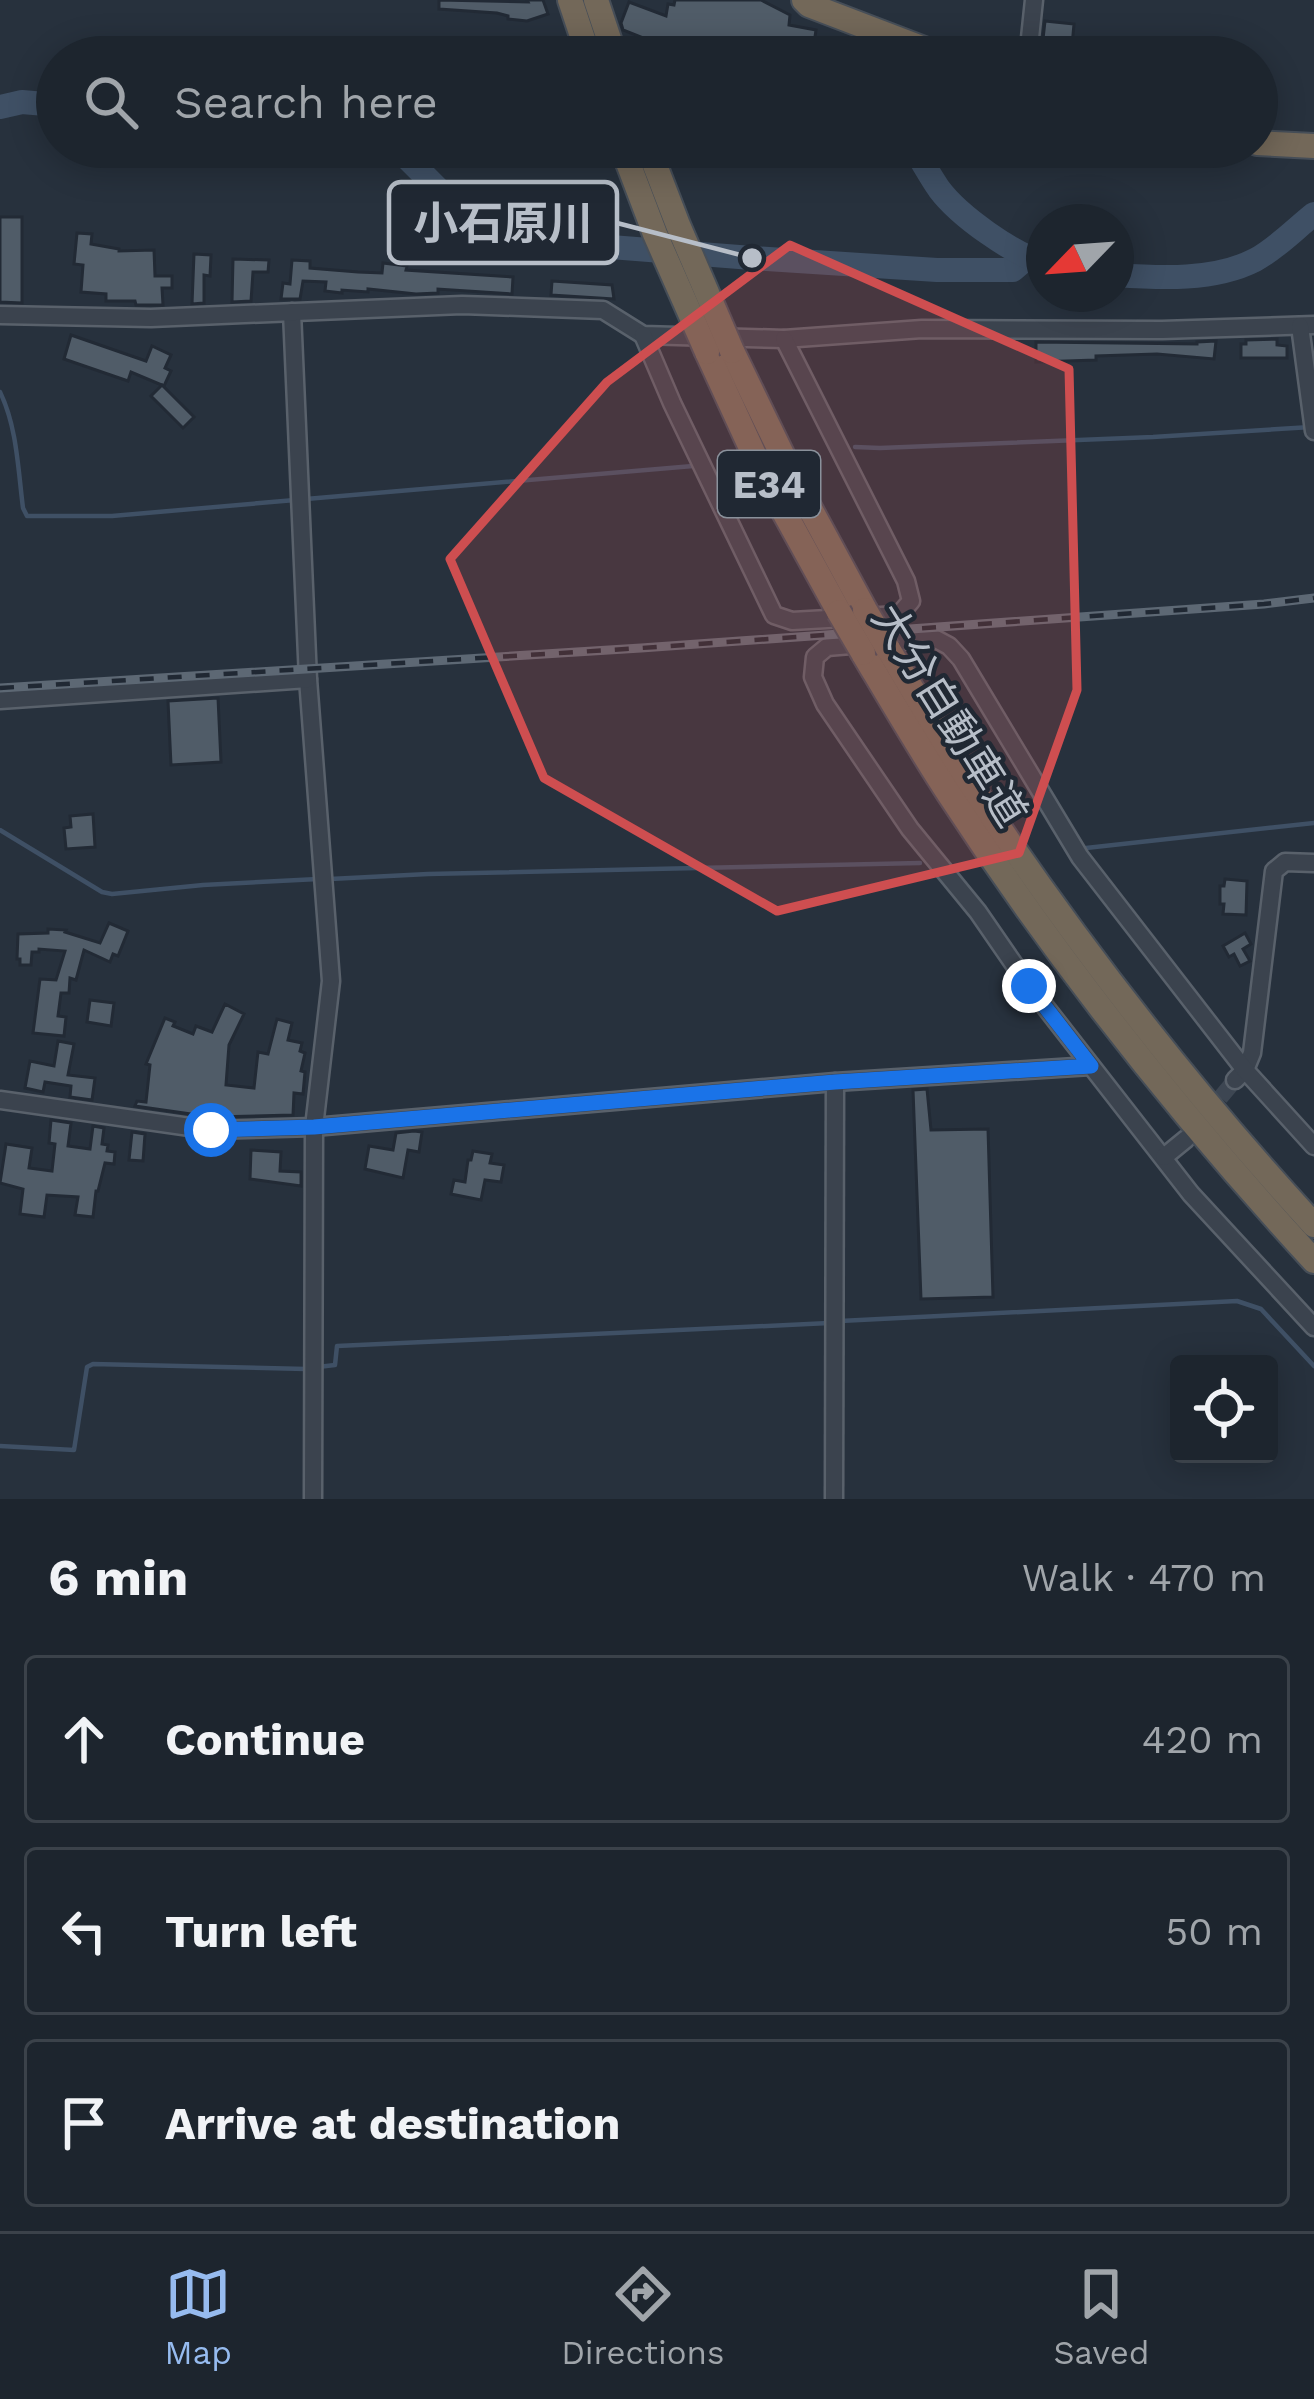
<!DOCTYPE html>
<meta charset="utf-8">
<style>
:root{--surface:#1d252e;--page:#2a313a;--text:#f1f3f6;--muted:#a0a5aa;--line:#3b424a;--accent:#96bbef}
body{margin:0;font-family:"Work Sans","Noto Sans JP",sans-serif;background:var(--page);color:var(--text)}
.controls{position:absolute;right:36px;bottom:36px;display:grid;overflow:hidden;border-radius:12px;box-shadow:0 6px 30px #0003}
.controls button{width:108px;height:108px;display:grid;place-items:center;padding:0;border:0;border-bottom:3px solid var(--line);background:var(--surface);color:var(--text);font:60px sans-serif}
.compass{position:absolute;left:1026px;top:204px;width:108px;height:108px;border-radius:50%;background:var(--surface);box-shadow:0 6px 30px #0003;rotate:245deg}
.stop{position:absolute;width:36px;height:36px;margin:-27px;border:9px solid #1a73e8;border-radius:50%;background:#fff}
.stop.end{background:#1a73e8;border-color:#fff;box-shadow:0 3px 12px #0008}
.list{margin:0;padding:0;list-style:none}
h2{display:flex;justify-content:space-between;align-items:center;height:156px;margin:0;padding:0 48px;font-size:51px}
h2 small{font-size:39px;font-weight:400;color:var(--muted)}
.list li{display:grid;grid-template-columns:78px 1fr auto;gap:36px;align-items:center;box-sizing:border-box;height:168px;margin:0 24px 24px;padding:0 24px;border:3px solid var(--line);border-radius:12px}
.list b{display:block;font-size:45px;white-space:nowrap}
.list em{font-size:39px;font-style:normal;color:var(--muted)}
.icon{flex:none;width:66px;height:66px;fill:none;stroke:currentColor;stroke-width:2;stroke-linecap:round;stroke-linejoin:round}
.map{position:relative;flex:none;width:1314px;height:1499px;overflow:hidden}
.search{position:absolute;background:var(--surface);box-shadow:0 6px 30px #0003;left:36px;right:36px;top:36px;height:132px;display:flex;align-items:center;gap:30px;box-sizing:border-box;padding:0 42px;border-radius:66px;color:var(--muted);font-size:45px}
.sheet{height:732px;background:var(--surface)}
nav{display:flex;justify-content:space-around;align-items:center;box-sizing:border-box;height:168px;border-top:3px solid var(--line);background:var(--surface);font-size:33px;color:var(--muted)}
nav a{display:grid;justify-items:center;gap:6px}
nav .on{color:var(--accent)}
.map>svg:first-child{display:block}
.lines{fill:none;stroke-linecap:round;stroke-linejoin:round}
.stream{stroke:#3f5065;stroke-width:4.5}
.river{stroke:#3f5065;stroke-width:24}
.building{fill:#505c68;stroke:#222a35;stroke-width:3}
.minor-tunnel{stroke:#3d4652;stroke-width:16;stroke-dasharray:16 8;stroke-linecap:butt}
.minor-casing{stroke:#59616b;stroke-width:21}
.highway-casing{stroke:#464e58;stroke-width:28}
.minor{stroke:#3b434e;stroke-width:16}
.highway{stroke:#736859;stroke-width:24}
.rail-casing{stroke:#5d6874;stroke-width:9}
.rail{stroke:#202833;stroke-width:4.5;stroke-dasharray:14;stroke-linecap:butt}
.highway-bridge-casing{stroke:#464e58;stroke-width:28;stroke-linecap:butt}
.highway-bridge{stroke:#736859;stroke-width:24}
.route{stroke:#1a73e8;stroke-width:15}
.marked{fill:#ce4e50;fill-opacity:0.2;stroke:#ce4e50;stroke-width:9;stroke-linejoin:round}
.labels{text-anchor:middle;stroke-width:9;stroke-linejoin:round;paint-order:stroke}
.shield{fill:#202833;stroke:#8a919b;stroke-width:3}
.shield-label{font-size:39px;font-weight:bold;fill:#b7bec8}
.street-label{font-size:42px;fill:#b7bec8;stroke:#202833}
.leader{fill:none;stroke:#b7bec8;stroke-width:4.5}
.callout-dot{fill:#b7bec8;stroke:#202833;stroke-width:4.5}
.callout{fill:#202833;stroke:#b7bec8;stroke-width:4.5}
.callout-label{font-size:45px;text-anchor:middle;font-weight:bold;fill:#b7bec8}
</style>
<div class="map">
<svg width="1314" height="1499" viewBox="0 0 1314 1499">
<rect width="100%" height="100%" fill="#27313d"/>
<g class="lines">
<g class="stream">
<path d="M0,392C17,427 18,469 23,508L27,516H112L295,500"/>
<polyline points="855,447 880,448 1153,437 1311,427"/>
<polyline points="306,499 693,466"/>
<polyline points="0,830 102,892 112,894 203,885 318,879"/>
<polyline points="1086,848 1314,823"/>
<polyline points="330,879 428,874 920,863"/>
<polyline points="840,1321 1237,1301 1261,1309 1314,1366"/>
<polyline points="318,1367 335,1365 337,1346 829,1323"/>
<polyline points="0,1446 74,1450 87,1367 93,1364 306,1369"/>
</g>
<g class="river">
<polyline points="0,107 22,102 57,105"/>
<polyline points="396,147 473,224 494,233 572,244 752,258 937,270 1013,270 1027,258"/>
<path d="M913,147C922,161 930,176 939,189C959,216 1013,254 1044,263"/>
<path d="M1116,275C1160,278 1214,281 1255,260C1276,249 1295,229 1314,214"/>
</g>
</g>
<g class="building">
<polygon points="439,0 528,2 527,0 543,0 548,14 527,21 508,19 508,16 497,13 439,9"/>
<polygon points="675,0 761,0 790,15 789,25 816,30 812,57 719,57 661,47 661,45 623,30 621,23 629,2 666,16 668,4 674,5"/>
<polygon points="1045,21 1074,24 1071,57 1041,57"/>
<polygon points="0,217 22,217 22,303 0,302"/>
<polygon points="77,233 92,234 91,244 119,249 119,251 154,250 155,276 172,276 172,288 162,288 163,305 136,305 135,301 106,301 106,294 81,292 83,265 74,264"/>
<polygon points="194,254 211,255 210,276 204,275 204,303 192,304"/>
<polygon points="233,259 269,260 268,272 253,272 251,301 232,302"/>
<polygon points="292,260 310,261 310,268 358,272 382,273 383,263 407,266 406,270 513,277 512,294 438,289 438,293 416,294 368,289 368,292 342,290 342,293 325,291 326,282 303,281 300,299 281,299 283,283 290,284"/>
<polygon points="552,281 612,285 614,299 551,295"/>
<polygon points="71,335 146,361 152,346 171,355 165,368 171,371 164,386 131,372 128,381 64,359"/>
<polygon points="1277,339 1277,345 1287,346 1287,358 1241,358 1241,344 1246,344 1246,340"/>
<polygon points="1216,341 1214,359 1157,354 1096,356 1096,360 1036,362 1036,342 1197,344 1197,342"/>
<polygon points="162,385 194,417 183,428 151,396"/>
<polygon points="218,698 221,762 171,765 168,701"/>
<polygon points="93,814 95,847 66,849 64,828 71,827 70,816"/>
<polygon points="1225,879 1247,881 1246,915 1223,914 1224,904 1220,904 1220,886 1224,886"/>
<polygon points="109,923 128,931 118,956 113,954 110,962 84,950 76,980 70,978 69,993 61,993 58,1016 66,1017 64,1036 33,1033 40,979 56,980 65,951 39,949 39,952 32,952 31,965 20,965 20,959 17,959 18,934 48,933 48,929 66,930 65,932 100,943"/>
<polygon points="1245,933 1251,944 1243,949 1250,961 1240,966 1234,954 1229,957 1223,946"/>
<polygon points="90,1000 114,1003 111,1026 87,1022"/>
<polygon points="225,1004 244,1014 229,1045 226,1085 254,1088 258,1052 268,1054 277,1019 292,1023 288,1040 302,1043 300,1051 305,1053 301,1071 305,1072 303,1094 294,1093 293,1115 212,1117 135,1106 137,1101 146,1102 150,1065 146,1064 165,1018 175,1022 173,1026 193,1034 196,1026 212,1032"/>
<polygon points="58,1041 74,1044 68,1075 95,1078 92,1100 70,1097 71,1086 45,1082 43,1092 25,1088 30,1061 54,1066"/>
<polygon points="927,1089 931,1130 988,1129 993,1297 921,1299 913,1090"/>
<polygon points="51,1120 71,1123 68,1146 90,1149 93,1126 104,1128 102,1144 108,1145 107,1151 115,1152 114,1164 105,1163 98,1191 96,1191 93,1217 75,1215 78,1197 47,1195 44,1217 20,1214 23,1189 0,1183 6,1144 32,1148 29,1168 52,1171 55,1144 49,1143"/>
<polygon points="414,1131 422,1132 419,1152 408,1150 403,1178 365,1169 369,1146 393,1150 396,1133"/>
<polygon points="132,1132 145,1134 143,1161 129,1160"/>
<polygon points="251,1150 281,1152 280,1171 301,1172 301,1186 250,1179"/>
<polygon points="473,1151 492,1154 490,1163 504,1165 501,1182 485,1180 481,1200 451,1194 454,1180 465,1182 468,1160 471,1160"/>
</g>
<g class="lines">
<polyline class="minor-tunnel" points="1205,1116 1235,1080"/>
<defs>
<g id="minor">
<polyline points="1028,57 1034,0"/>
<polyline points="292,312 308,679 331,981 314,1127 313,1499"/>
<polyline points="0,315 151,318 462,305 521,307 603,310 643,335 784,339 922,329 1162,330 1314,325"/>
<polyline points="1300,326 1314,431"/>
<polyline points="643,335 672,403 774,615 792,621 899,615 911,601 906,581 784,339"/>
<polyline points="0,700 308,679"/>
<polyline points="1235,1080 1245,1070 1252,1053 1274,871 1285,862 1314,863"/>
<polyline points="0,1100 211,1130 314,1127 835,1082 1091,1066"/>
<polyline points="1314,1146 1245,1070 1080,857 961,659 949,646 934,638 827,647 815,657 813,677 825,704 910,829 978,912 1029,986 1191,1194 1314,1327"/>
<polyline points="1164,1157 1186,1139"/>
<polyline points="834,1499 835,1082"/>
</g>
<g id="highway">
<polyline points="570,0 589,57"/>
<polyline points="596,0 615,57"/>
<polyline points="804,0 809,5 945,57"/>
<polyline points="1257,143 1314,146"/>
<polyline points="732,351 793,477 865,610"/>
<polyline points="707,352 762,472 839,612"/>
<path d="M888,649C915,693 940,739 969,783C1073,939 1187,1087 1314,1225"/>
<path d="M863,653C891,700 919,748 949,794C1057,960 1180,1115 1314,1261"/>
</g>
</defs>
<use href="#minor" class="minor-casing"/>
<use href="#highway" class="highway-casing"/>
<use href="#minor" class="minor"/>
<use href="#highway" class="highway"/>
<defs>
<polyline id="rail" points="0,688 641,648 1264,604 1314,598"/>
</defs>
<use href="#rail" class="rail-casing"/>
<use href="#rail" class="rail"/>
<defs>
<g id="highway-bridge">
<polyline points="622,147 655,234 707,352"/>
<polyline points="648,147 678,225 732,351"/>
<polyline points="865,610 888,649"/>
<polyline points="839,612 863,653"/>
</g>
</defs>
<use href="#highway-bridge" class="highway-bridge-casing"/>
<use href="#highway-bridge" class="highway-bridge"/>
</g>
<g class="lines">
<polyline class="route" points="211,1130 314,1127 835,1082 1091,1066 1029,986"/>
</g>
<path class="marked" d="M790,245L1069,369L1077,690L1019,853L777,911L544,778L450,559L607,382Z"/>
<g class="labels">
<rect class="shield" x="718" y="451" width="102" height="66" rx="9"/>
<g class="shield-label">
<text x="769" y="498">E34</text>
</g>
<g class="street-label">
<text transform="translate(950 715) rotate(58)" y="15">大分自動車道</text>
</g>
</g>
<path class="leader" d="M752 258L617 223"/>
<circle class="callout-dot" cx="752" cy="258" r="12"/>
<rect class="callout" x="389" y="182" width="228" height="81" rx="12"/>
<g class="callout-label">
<text x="503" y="239">小石原川</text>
</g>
</svg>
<div class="controls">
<button><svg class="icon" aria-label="locate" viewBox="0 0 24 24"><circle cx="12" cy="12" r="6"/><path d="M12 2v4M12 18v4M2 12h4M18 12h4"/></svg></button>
</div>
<svg class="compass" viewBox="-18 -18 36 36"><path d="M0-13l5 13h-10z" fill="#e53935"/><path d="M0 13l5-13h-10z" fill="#a0a5aa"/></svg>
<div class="stop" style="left:211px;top:1130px"></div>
<div class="stop end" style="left:1029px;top:986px"></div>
<div class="search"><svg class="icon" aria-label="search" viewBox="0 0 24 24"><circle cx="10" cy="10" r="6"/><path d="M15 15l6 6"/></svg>Search here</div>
</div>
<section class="sheet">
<h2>6 min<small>Walk · 470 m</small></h2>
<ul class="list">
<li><svg class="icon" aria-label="ahead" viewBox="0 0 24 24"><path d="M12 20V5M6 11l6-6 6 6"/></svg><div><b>Continue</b></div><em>420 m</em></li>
<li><svg class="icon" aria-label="left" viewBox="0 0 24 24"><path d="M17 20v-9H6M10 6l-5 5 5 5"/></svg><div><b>Turn left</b></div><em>50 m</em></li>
<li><svg class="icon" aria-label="arrive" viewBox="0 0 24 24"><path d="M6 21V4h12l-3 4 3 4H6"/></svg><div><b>Arrive at destination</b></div></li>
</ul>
</section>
<nav>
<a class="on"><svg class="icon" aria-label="map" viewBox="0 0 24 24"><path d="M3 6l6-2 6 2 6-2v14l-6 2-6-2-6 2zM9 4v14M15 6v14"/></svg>Map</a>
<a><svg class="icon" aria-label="directions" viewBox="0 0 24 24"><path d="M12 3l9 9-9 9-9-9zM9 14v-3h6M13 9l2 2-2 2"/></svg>Directions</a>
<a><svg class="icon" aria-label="saved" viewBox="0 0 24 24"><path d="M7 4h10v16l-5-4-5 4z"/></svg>Saved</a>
</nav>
